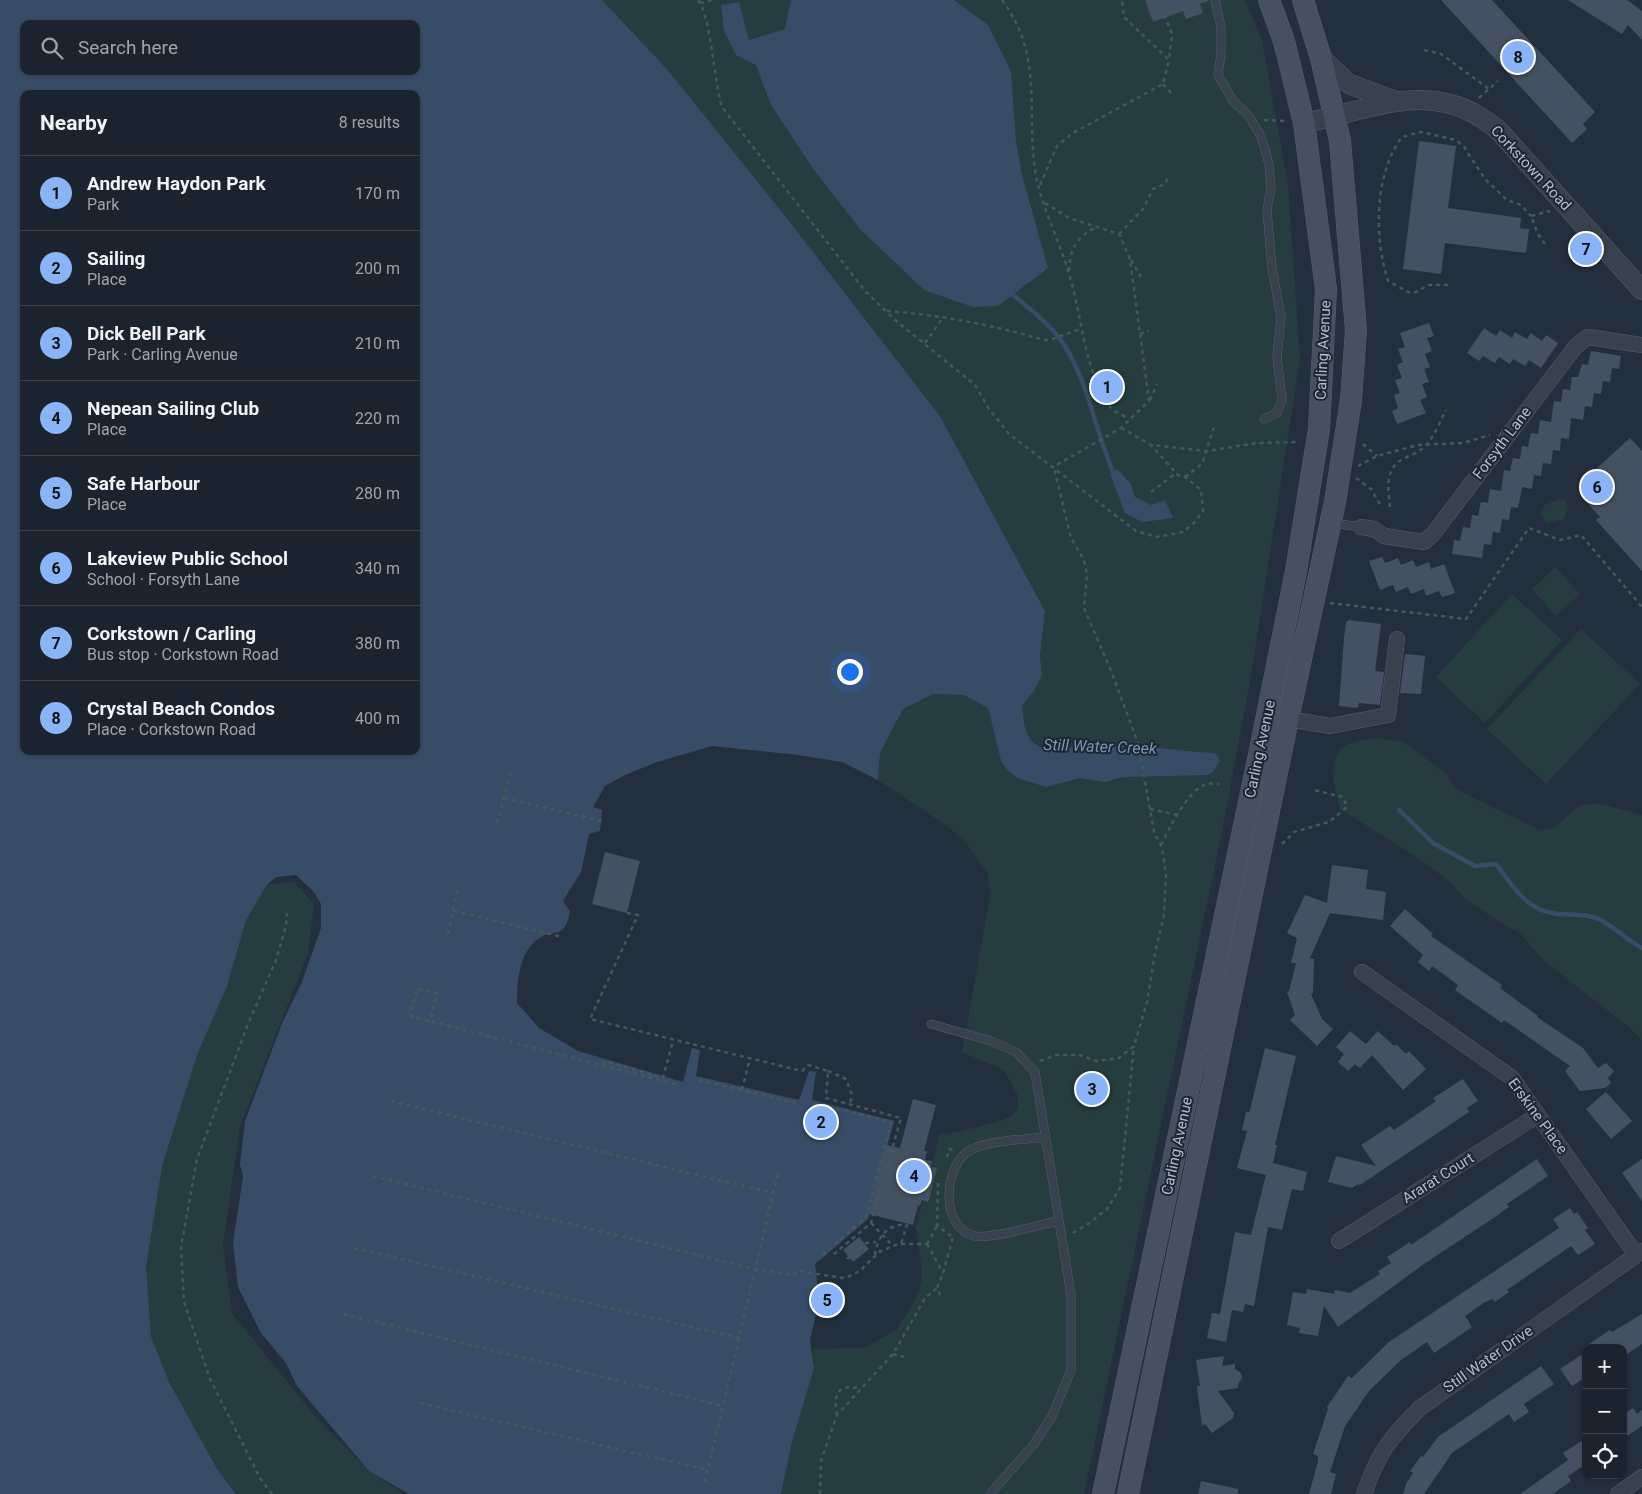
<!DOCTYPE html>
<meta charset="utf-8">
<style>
:root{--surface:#1b232e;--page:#282f3a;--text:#f1f3f6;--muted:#a0a4aa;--line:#39404a;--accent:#8ab4f8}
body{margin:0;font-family:Roboto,sans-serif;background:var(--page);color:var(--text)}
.controls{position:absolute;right:15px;bottom:15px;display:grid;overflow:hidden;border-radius:10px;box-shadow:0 1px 4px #0004}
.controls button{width:45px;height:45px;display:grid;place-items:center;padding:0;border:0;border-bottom:1px solid var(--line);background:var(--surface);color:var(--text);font:25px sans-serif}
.you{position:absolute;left:849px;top:671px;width:18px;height:18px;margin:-12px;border:4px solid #fff;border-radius:50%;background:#1a73e8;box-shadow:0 0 0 8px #1a73e833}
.badge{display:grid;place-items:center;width:32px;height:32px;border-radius:50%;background:var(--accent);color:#111;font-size:16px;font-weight:700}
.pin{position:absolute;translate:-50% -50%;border:2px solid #fff;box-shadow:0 1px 5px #0006}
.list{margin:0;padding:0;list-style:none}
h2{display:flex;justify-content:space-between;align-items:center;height:65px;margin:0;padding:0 20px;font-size:21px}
h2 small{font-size:16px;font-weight:400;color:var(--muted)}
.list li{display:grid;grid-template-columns:32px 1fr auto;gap:15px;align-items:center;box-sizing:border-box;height:75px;padding:0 20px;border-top:1px solid var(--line)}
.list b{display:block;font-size:19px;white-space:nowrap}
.list p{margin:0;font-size:16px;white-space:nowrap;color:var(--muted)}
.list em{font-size:16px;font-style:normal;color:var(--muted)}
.icon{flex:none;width:28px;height:28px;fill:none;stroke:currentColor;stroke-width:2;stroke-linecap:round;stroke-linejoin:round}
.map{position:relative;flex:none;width:1642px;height:1494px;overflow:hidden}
.search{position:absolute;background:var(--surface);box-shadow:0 1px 4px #0004;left:20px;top:20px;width:400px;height:55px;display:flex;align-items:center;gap:12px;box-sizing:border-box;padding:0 18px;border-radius:10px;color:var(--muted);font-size:19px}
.panel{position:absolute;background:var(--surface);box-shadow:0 1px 4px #0004;left:20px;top:90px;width:400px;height:665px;border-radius:10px}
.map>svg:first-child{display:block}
.green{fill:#263c3f}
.water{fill:#394c67;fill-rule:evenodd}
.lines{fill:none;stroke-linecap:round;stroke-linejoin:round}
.stream{stroke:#394c67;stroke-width:4.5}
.building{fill:#455162}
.service-casing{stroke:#565f6c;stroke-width:9}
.minor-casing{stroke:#565f6c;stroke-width:16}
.tertiary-casing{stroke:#565f6c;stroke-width:20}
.secondary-casing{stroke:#565f6c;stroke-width:22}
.path{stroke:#44595c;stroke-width:2.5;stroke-dasharray:4 4;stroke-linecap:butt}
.service{stroke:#38414e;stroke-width:8}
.minor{stroke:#38414e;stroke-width:15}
.tertiary{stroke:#38414e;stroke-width:19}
.secondary{stroke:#465061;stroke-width:21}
.labels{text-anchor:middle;stroke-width:4;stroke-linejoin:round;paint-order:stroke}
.street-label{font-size:15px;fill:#b4bcc9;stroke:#1d2633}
.water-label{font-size:16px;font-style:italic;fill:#7c92b1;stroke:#1d2633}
</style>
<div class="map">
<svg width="1642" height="1494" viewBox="0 0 1642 1494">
<rect width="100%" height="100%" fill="#242f3e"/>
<g class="green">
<path d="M602,0H1245L1262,40L1288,184L1300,359L1251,676L1223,827L1084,1494H781L792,1442L814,1368L813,1349L864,1348L897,1329L907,1314L916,1298L921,1283L922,1270L916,1227L940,1133L949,1134L994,1123L1012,1116L1018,1109V1096L1004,1070L962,1052L990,896L988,873L967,844L950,828L878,780L880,753L903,709L933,694L964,695L988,708L1001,761L1008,771L1090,745C1070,749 1033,755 1025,730C1023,723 1023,714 1022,706L1034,691L1042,675L1040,656L1045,611L940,416L786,217L667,69Z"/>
<polygon points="1561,499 1566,501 1568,508 1564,519 1546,523 1541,515 1544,505"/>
<polygon points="1555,567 1580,594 1556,616 1532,589"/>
<polygon points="1512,594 1562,640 1485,723 1436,677"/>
<polygon points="1581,629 1640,684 1546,784 1487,729"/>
<path d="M1378,738L1404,742L1448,775L1453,786L1462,792L1539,830L1554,828L1580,805L1602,804L1642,815V1041L1631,1029L1543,960L1519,932L1509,928L1465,899L1449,881L1415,856L1340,809C1334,789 1324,752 1351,743C1360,740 1369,740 1378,738Z"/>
<polygon points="294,882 314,904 308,953 240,1127 223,1246 232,1313 313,1414 369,1471 403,1494 218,1494 128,1318 151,1154 259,885"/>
</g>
<g class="water">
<path d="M0,0H602L667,69L786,217L940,416L1045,611L1040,656L1042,675L1034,691L1022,706C1024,718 1023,733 1033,742C1047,756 1076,745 1092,745C1134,743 1174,751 1215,753L1220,760L1213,772L1207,775L1123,777L1105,782L1080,778L1046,787L1018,778L1008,771L1001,761L988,708L964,695L933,694L903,709L880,753L878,780L842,762L798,755L712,746L657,762L625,775L605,786L593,807L602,810L600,831L589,834L581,872L563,901L570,911C565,941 555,927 538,939C519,953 517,981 517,1003L539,1028L578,1051L683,1082L692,1048L700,1050L696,1076L799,1100L809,1071L816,1072L812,1100L894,1121L868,1219L815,1264L819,1300L810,1340L814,1368L792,1442L781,1494H409L369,1471L297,1386L286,1363L261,1333L238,1287L233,1242L243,1177L240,1164L245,1121L283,1021L302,982L321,928V904L314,892L296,875L276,877L266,886L246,920L227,986L197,1055L162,1166L146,1267L151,1337L169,1382L217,1469L236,1494H0ZM24,24H416V71H24ZM24,94H416V751H24Z"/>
<polygon points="791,0 954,0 988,25 1011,71 1016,142 1022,175 1048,268 998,306 973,307 924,290 860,229 814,170 771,105 756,65 736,55 724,31 721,5 739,2 749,40 785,29"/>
<polygon points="1117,469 1131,484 1135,497 1151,505 1165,500 1173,518 1142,522 1125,513 1110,474"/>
</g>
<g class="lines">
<g class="stream">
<path d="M1012,294C1031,310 1053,326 1066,348C1090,387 1096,435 1115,476"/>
<path d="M1399,810L1433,843L1475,866L1496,864C1511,884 1526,909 1552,913C1568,916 1585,912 1601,920C1615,928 1627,940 1642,948"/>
</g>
</g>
<g class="building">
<polygon points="1145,0 1208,0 1208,1 1200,4 1203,13 1186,19 1183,11 1153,22"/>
<polygon points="1441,0 1492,0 1595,112 1583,124 1587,129 1572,143"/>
<polygon points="1568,0 1627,0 1642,11 1642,40 1628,25 1622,34"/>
<polygon points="1419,141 1456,146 1448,208 1521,218 1520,228 1529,229 1526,253 1445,243 1441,274 1403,269"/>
<polygon points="1429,323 1434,336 1427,338 1432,351 1425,354 1430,367 1424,369 1429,382 1422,384 1427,397 1420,400 1426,413 1397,424 1392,411 1398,408 1394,395 1400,393 1395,380 1402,378 1397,365 1403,362 1398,349 1405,347 1400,333"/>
<polygon points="1484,328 1496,336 1500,330 1512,338 1515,332 1527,339 1531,333 1542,341 1546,335 1558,343 1541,368 1529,360 1525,366 1513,359 1510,364 1499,357 1495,363 1483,356 1479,361 1467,353"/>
<polygon points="1591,351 1621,356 1619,369 1612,368 1610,382 1603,381 1601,394 1594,393 1592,407 1585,406 1583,420 1571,418 1569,439 1561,438 1560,451 1553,450 1551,464 1543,463 1541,476 1534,475 1532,489 1522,487 1518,508 1511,507 1509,520 1502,519 1500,533 1493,532 1491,545 1484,544 1482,558 1452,554 1454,540 1460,541 1463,527 1470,528 1472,515 1478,516 1481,502 1488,503 1490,489 1501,491 1504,470 1510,471 1513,458 1520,459 1522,446 1528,447 1531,433 1538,434 1540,420 1551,422 1554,401 1561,402 1563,389 1570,390 1572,377 1578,377 1582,364 1588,365"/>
<polygon points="1630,438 1642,451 1642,571 1596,520 1600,517 1581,496 1602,477 1595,470"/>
<polygon points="1382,557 1385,563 1398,558 1401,565 1413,560 1416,567 1429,562 1431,569 1444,564 1455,593 1442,597 1439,591 1426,596 1424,589 1411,594 1408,587 1396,592 1393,585 1380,590 1369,561"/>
<polygon points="1349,620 1381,624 1375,671 1384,672 1380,705 1359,703 1358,707 1355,708 1339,706 1344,638 1346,622"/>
<polygon points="1405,654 1425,656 1421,694 1400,693"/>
<polygon points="605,852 640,861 627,913 592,904"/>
<polygon points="1332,865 1368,870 1366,889 1386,892 1383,920 1330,913 1310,958 1314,959 1313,993 1311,994 1322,1019 1333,1029 1317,1046 1290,1020 1295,1015 1287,992 1289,991 1296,963 1291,963 1297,938 1287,933 1305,895 1327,903"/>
<polygon points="1405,909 1433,934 1431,936 1502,985 1500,988 1538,1016 1537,1017 1583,1048 1598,1068 1606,1063 1614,1071 1608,1078 1611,1083 1605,1088 1580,1091 1565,1071 1570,1066 1504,1020 1502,1023 1455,990 1458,985 1432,966 1429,971 1418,962 1423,955 1390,926"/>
<polygon points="1350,1031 1366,1044 1378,1031 1394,1046 1396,1044 1406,1054 1409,1051 1426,1069 1403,1090 1372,1055 1360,1068 1355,1064 1348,1071 1338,1062 1344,1054 1336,1047"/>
<polygon points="1265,1048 1296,1056 1275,1145 1277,1145 1273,1163 1307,1172 1303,1191 1292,1189 1282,1230 1268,1227 1254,1306 1245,1304 1243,1312 1232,1310 1226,1342 1207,1338 1212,1313 1220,1314 1235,1232 1251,1235 1266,1175 1237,1168 1247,1131 1242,1130 1246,1112 1249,1112 1250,1110"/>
<polygon points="1463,1079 1478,1101 1467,1108 1469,1112 1360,1185 1358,1184 1352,1188 1328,1182 1336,1156 1376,1166 1361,1145 1390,1126 1394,1130 1436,1101 1433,1098"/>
<polygon points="1606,1092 1632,1121 1611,1139 1586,1109"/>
<polygon points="913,1099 936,1105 924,1151 927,1151 925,1160 932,1161 931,1167 937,1168 930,1196 928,1202 922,1200 920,1206 918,1205 913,1225 869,1214 886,1145 900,1148"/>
<polygon points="1537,1159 1548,1176 1507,1204 1509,1207 1498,1215 1424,1264 1338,1327 1324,1306 1318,1336 1299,1333 1300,1328 1287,1325 1293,1292 1306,1294 1307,1289 1334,1294 1335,1290 1350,1293 1380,1274 1378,1271 1391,1263 1387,1257 1410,1242 1411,1245"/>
<polygon points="1642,1159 1642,1201 1622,1173"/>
<polygon points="1570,1208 1574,1214 1577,1212 1588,1228 1585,1230 1595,1244 1578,1255 1571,1246 1507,1290 1509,1292 1495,1302 1493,1299 1485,1302 1465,1316 1472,1327 1434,1353 1427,1342 1401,1360 1369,1391 1345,1426 1330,1472 1336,1474 1331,1494 1309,1494 1318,1461 1318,1456 1313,1454 1328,1409 1327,1407 1348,1376 1352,1378 1389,1342 1559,1228 1553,1219"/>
<polygon points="859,1237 869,1249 853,1262 843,1250"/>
<polygon points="1642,1314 1642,1344 1623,1357 1623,1348 1583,1348 1610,1330 1612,1332"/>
<polygon points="1586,1352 1586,1377 1572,1386 1560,1369"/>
<polygon points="1224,1356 1222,1366 1235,1364 1235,1369 1241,1373 1242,1378 1238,1384 1238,1388 1218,1391 1234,1413 1233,1418 1212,1433 1205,1424 1202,1426 1197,1386 1200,1386 1196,1360"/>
<polygon points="1541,1366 1554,1384 1524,1404 1529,1412 1514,1422 1509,1414 1452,1453 1424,1494 1403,1494 1406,1484 1413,1473 1410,1471 1421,1456 1423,1457 1438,1437"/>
<polygon points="1633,1408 1637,1414 1642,1410 1642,1426 1623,1439 1623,1414"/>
<polygon points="1586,1438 1586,1464 1568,1476 1571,1481 1553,1494 1520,1494 1568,1460 1563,1453"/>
<polygon points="1201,1481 1238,1489 1238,1494 1198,1494"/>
</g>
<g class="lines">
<defs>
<g id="service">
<polyline points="1215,0 1221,27 1221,54 1218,75 1233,101 1248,115 1261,136 1269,164 1271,188 1267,210 1272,268 1281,317 1277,357 1282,400 1277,413 1264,419"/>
<polyline points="1332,523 1361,527"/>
<polyline points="931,1024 991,1041 1016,1052 1035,1072 1071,1295 1071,1370 1052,1416 1034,1444 990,1494"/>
<path d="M1044,1137C1024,1140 981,1140 966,1153C943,1172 941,1228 975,1236C993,1239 1038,1225 1058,1221"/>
</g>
<g id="minor">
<polyline points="1361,527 1374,529 1384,536 1424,542 1433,534 1576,346 1588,337 1642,345"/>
<polyline points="1288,719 1330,726 1388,715 1397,639"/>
<polyline points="1362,972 1512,1078 1636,1255"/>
<polyline points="1339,1241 1538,1115"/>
<path d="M1364,1494C1378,1453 1390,1438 1420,1408L1642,1251"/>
<polyline points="1618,1494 1642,1477"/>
</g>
<g id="tertiary">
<polyline points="1321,58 1349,84 1398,102"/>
<path d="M1304,123C1376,109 1437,75 1500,132L1642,290"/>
</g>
<g id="secondary">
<polyline points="1103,1494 1260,750 1296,571 1319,429 1326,289 1304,123 1284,41 1269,0"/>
<polyline points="1128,1494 1288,719 1335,502 1351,400 1356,330 1340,141 1321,58 1303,0"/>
</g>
</defs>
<use href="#service" class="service-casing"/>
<use href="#minor" class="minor-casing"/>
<use href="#tertiary" class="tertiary-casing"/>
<use href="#secondary" class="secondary-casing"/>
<g class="path">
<path d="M698,0C711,17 714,82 722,107L865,291L895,320L975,385L989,409L1009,434L1136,531L1157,537L1183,532L1194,523L1203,511L1201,490L1185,477L1178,475L1151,445"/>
<path d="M1002,0C1045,57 1025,112 1036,176C1042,208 1060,242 1069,274C1083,318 1082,362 1108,404C1111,411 1123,415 1129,419"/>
<polyline points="1158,0 1172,34 1169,60"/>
<polyline points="700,3 713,0"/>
<polyline points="1424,50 1441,54 1489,89"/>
<polyline points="1163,84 1171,93"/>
<polyline points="1479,98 1498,81"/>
<polyline points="1264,120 1286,121"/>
<polyline points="1040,185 1057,146 1073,133 1163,84 1169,60 1124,17 1122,0"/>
<polyline points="1045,203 1069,218 1119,234 1130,259 1149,401 1121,428 1053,467"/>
<polyline points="1119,234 1143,209 1153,189 1165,184 1169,175"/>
<polyline points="1545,244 1538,234 1531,216 1550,211"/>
<polyline points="1131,260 1141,277"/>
<path d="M1069,271C1071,247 1075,240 1094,228"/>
<path d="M1448,285H1428L1416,292L1410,293L1388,281C1374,237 1374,175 1402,137L1421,132L1456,140L1464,147L1485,179L1507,200L1521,205L1531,216"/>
<path d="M887,311C941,315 992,325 1044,340H1050L1080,329"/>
<polyline points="1140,334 1149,331"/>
<polyline points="925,343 944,316"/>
<polyline points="1150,400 1157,384"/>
<polyline points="1121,428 1151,445 1207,451 1257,443 1300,442"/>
<polyline points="1363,444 1377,456"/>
<polyline points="1358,466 1377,456 1418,445 1463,443 1490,435"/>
<polyline points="1185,477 1202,464 1214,427"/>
<polyline points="1356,478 1371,489 1382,508"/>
<polyline points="1151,492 1176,473"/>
<path d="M1390,507C1388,487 1384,466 1407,457C1414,454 1422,450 1427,444C1435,435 1440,421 1446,410"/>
<polyline points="1330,603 1466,619 1529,528 1560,540 1581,535 1642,607"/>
<polyline points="504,798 602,821"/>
<polyline points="1150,809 1178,815"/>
<polyline points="497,823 510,774"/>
<polyline points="1282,844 1294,832 1329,822 1347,807 1343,797 1314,790"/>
<path d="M1161,845C1170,828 1187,790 1207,784C1210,783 1216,784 1219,784"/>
<polyline points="454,911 562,937"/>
<polyline points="627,913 638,915 590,1019 802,1071 808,1065 828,1071 826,1098 901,1118 871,1223 833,1255"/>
<polyline points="448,934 458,886"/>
<polyline points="410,1016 430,1021 437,993 417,989 410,1016 679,1085"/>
<polyline points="1040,1061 1056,1055 1080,1055 1096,1061 1119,1058 1134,1046 1147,1002 1155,953 1164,915 1166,874 1162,848 1154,832 1138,743 1110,668 1084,608 1087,574 1084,560 1071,538 1054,468"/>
<polyline points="604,1065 605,1061 663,1078 673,1040"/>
<polyline points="828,1071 846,1079 852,1095 850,1104"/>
<polyline points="699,1080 796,1103"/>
<polyline points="742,1090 750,1058"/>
<polyline points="391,1101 773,1193"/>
<polyline points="813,1103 891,1122 866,1217 821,1257"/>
<polyline points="947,1157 949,1149 953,1150"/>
<polyline points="373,1176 755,1269 791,1275 800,1271 842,1278 850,1276 861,1270 879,1252 898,1244 927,1244"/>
<polyline points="938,1183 937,1225 952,1237"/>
<polyline points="871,1223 893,1246"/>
<polyline points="1073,1233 1088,1224 1107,1209 1120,1188 1134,1046"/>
<polyline points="927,1244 943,1273"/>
<polyline points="927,1244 937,1226"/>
<polyline points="354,1248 739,1338"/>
<path d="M875,1255C877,1237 888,1223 907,1225L901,1244"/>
<polyline points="847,1259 866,1243 876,1242"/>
<polyline points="940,1295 937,1288 943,1274 953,1236"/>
<polyline points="343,1314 723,1406"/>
<polyline points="893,1354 904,1357"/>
<polyline points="420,1403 708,1470"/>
<polyline points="837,1415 835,1400 840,1390 848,1387 860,1388"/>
<polyline points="705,1482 778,1173"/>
<polyline points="272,1494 260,1478 210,1379 184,1302 181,1247 197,1159 248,1024 276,960 286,926 287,913"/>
<polyline points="820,1494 821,1461 837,1415 893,1354 925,1298 937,1288"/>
</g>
<use href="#service" class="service"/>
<use href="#minor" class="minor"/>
<use href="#tertiary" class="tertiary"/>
<use href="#secondary" class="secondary"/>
</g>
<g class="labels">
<g class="street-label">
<text transform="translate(1531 168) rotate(47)" y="5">Corkstown Road</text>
<text transform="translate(1323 350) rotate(-87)" y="5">Carling Avenue</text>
<text transform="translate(1502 443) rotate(-53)" y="5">Forsyth Lane</text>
<text transform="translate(1260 749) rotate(-78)" y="5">Carling Avenue</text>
<text transform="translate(1538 1116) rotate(54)" y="5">Erskine Place</text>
<text transform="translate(1177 1146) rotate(-78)" y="5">Carling Avenue</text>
<text transform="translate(1438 1178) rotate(-32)" y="5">Ararat Court</text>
<text transform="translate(1488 1359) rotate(-35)" y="5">Still Water Drive</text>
</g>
<g class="water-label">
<text transform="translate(1100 746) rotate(2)" y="6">Still Water Creek</text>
</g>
</g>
</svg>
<div class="controls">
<button>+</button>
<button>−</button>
<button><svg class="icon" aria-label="locate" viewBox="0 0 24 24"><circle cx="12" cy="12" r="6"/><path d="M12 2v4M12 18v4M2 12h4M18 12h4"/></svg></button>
</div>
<div class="you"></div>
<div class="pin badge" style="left:1107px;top:387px">1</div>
<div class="pin badge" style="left:821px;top:1122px">2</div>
<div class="pin badge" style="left:1092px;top:1089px">3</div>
<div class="pin badge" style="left:914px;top:1176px">4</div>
<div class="pin badge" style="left:827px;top:1300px">5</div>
<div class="pin badge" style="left:1597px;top:487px">6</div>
<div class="pin badge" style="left:1586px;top:249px">7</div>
<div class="pin badge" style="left:1518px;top:57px">8</div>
<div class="search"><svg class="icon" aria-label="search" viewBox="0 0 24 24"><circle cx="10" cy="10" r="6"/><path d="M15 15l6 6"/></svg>Search here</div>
<section class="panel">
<h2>Nearby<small>8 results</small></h2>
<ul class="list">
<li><span class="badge">1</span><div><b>Andrew Haydon Park</b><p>Park</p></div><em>170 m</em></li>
<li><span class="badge">2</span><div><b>Sailing</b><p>Place</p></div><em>200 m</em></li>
<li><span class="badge">3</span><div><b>Dick Bell Park</b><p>Park · Carling Avenue</p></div><em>210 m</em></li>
<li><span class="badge">4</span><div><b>Nepean Sailing Club</b><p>Place</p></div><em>220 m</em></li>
<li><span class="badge">5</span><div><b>Safe Harbour</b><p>Place</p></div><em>280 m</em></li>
<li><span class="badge">6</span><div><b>Lakeview Public School</b><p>School · Forsyth Lane</p></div><em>340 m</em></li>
<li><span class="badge">7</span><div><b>Corkstown / Carling</b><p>Bus stop · Corkstown Road</p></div><em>380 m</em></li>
<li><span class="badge">8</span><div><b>Crystal Beach Condos</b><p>Place · Corkstown Road</p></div><em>400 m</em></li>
</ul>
</section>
</div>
